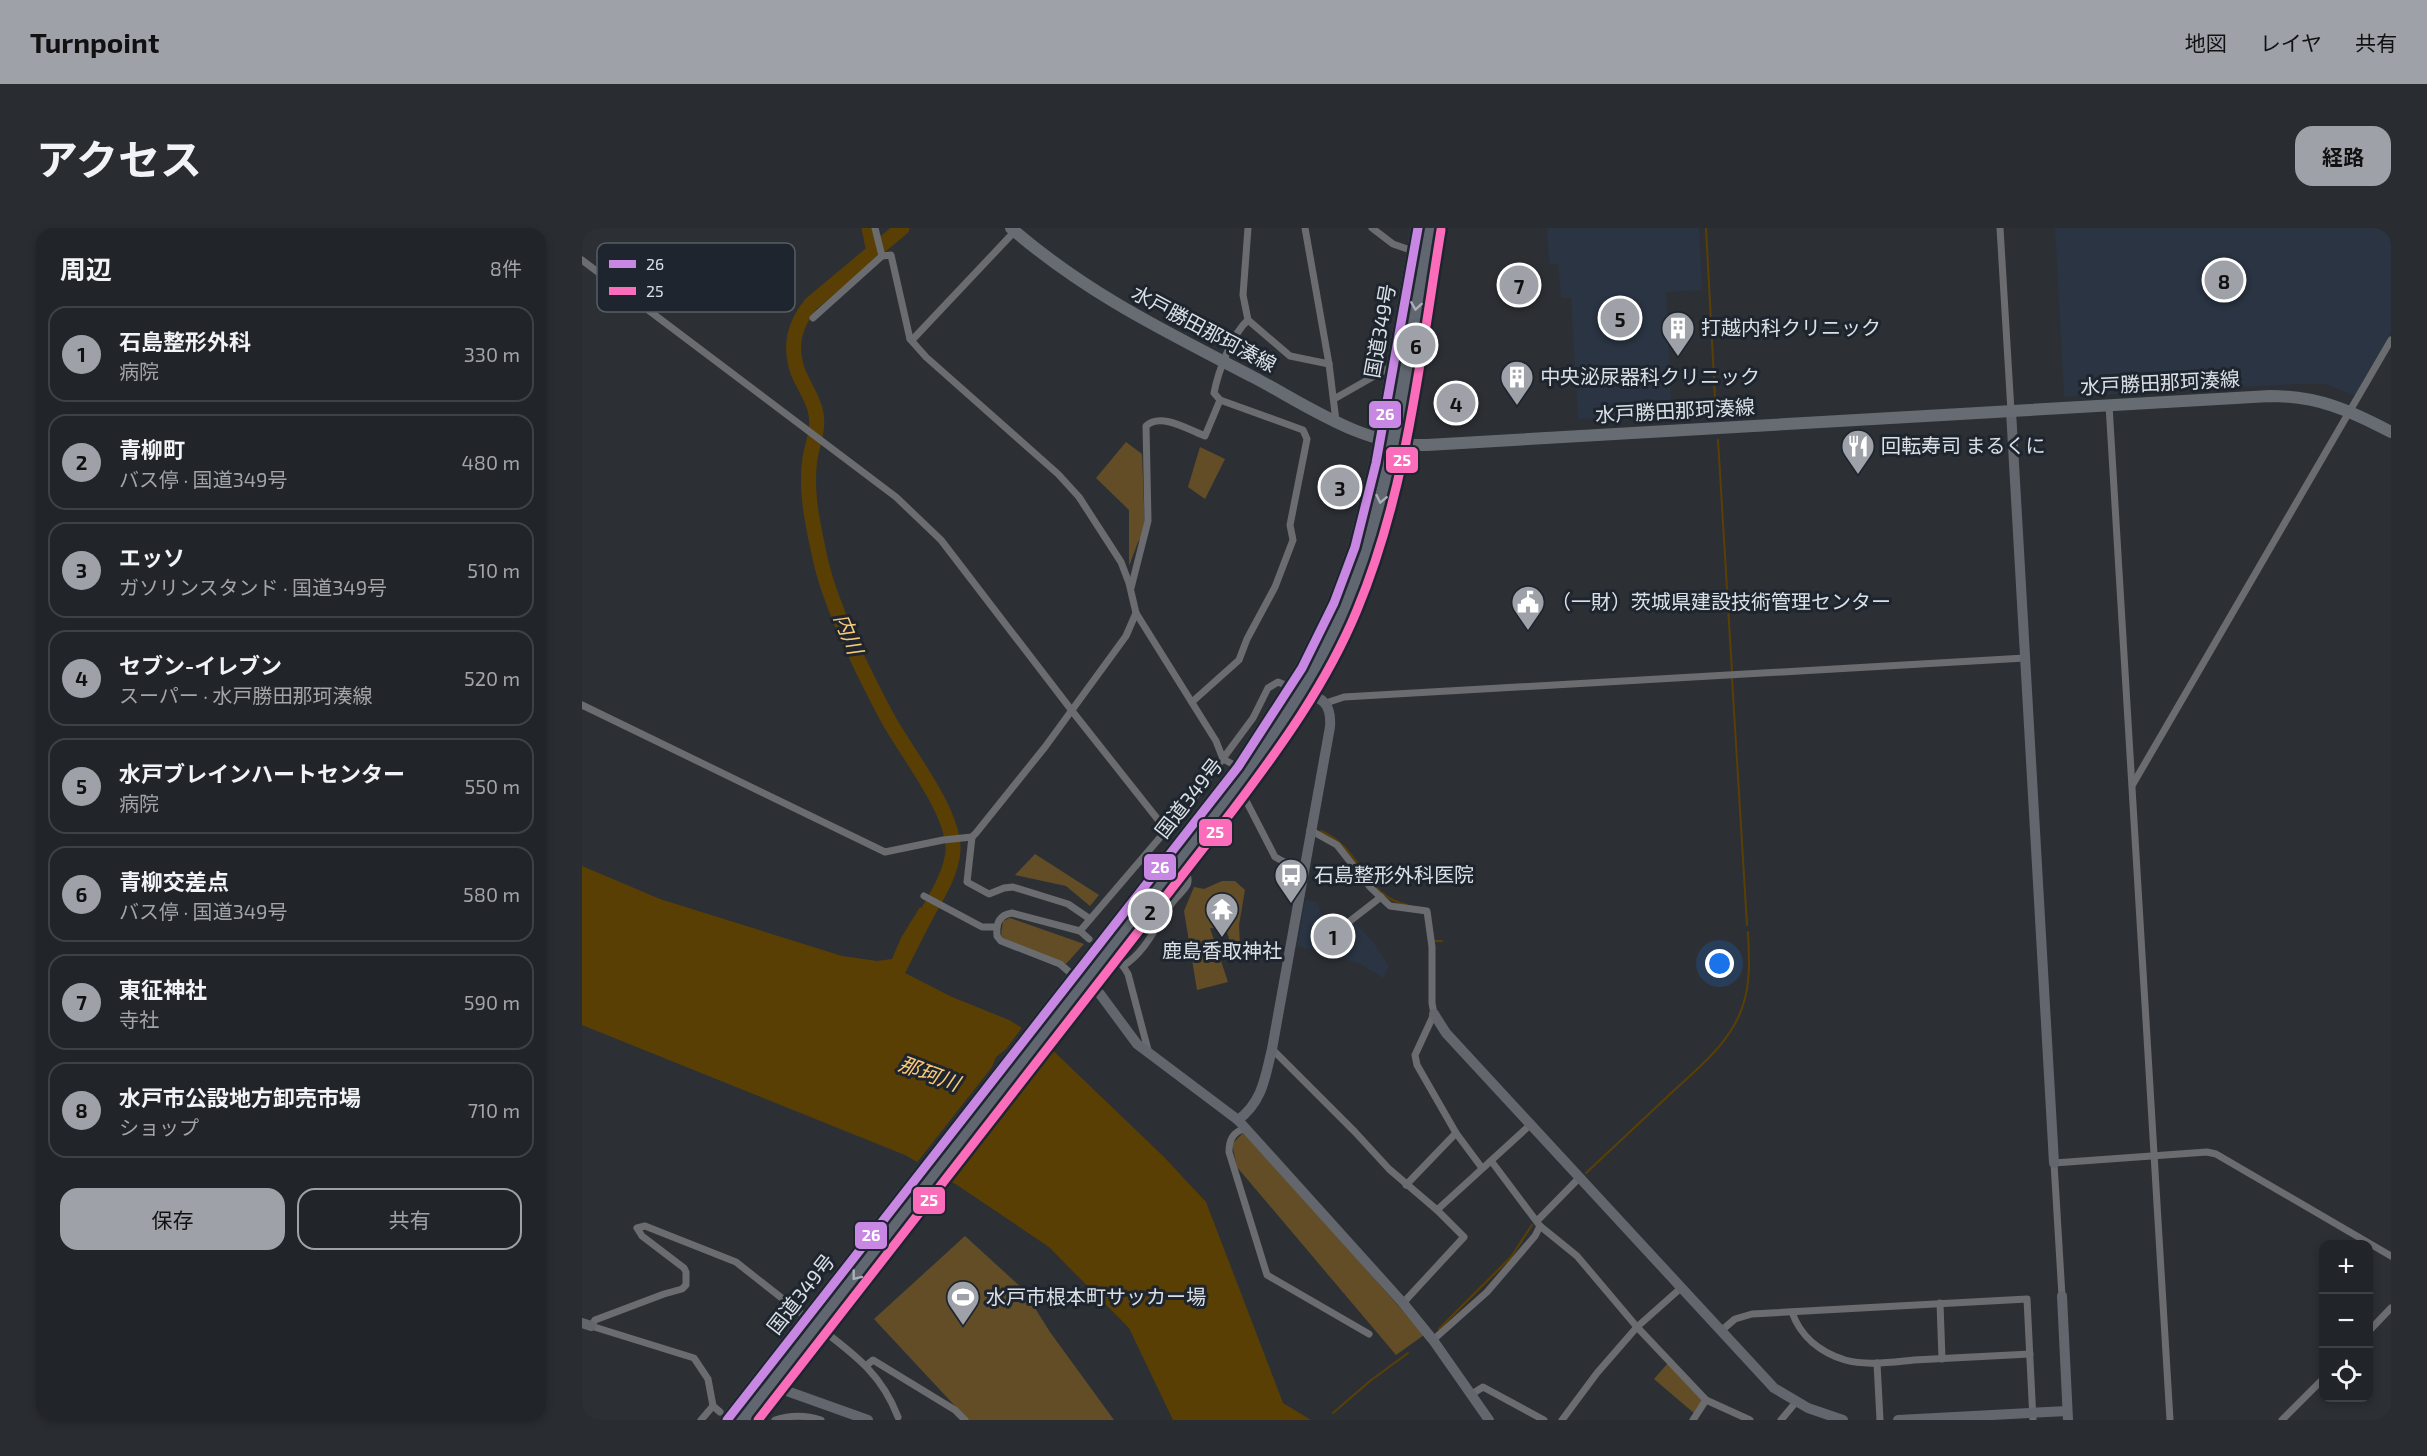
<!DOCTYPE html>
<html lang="ja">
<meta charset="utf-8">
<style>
:root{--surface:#212428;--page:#292c30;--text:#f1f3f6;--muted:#a2a4a8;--line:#3e4145;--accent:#9ea2a8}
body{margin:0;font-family:"Exo 2","Noto Sans JP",sans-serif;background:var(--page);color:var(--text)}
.controls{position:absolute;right:18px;bottom:18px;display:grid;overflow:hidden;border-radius:12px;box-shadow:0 3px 9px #0003}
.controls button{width:54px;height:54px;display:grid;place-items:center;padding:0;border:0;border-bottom:2px solid var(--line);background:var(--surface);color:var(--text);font:30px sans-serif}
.you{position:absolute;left:1138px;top:736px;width:21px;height:21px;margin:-15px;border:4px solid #fff;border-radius:50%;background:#1a73e8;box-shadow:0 0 0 9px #1a73e833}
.badge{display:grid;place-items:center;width:39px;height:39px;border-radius:50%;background:var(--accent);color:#111;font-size:20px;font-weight:700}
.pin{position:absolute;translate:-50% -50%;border:3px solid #fff;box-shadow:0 2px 6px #0006}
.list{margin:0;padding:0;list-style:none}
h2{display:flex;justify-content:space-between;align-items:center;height:78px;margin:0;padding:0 24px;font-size:26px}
h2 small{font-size:20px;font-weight:400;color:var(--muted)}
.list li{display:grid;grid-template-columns:39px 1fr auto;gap:18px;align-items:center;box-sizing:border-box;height:96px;margin:0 12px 12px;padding:0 12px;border:2px solid var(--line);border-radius:18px}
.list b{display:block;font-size:22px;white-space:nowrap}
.list p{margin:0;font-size:20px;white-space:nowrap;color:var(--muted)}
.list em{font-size:20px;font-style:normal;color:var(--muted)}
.actions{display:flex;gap:12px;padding:18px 24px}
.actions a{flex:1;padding:14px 0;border:2px solid var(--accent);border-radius:18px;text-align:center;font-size:21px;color:var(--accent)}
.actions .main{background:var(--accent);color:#111}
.icon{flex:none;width:33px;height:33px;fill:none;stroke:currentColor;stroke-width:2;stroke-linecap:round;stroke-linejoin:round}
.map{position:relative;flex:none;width:1809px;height:1192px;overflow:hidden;border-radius:18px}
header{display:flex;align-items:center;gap:36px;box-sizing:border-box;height:84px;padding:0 30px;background:var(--accent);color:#111}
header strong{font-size:28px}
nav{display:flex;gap:33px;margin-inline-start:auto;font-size:21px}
.intro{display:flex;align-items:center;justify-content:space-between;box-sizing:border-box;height:144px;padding:0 36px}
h1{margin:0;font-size:42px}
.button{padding:15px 27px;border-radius:18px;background:var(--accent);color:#111;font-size:21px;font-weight:700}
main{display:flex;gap:36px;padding:0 36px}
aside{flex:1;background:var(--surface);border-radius:18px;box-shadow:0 3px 9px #0003}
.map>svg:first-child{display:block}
.built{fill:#2a3442}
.green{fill:#624d27}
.water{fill:#5a3f05}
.pier{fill:#2c3035}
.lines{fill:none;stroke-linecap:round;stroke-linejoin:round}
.stream{stroke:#5a3f05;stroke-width:2}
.river{stroke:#5a3f05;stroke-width:15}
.street{stroke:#6a6c70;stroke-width:7}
.secondary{stroke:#63676d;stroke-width:10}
.primary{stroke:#666c72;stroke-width:12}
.highway{stroke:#616770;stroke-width:14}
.bus-1-casing{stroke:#1e252e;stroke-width:14}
.bus-2-casing{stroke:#1e252e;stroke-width:14}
.bus-1{stroke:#c787e3;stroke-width:9}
.bus-2{stroke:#fb6dba;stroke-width:9}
.oneway{stroke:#aab0b7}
.labels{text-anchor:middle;stroke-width:6;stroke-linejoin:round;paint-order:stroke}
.poi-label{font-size:20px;fill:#dbe0e6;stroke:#1e252e;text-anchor:start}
.street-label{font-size:20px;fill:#dbe0e6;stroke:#1e252e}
.water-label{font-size:21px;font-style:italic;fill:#f9c977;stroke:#1e252e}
.key{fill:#1e252e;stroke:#575d65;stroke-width:1.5}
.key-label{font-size:16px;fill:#dbe0e6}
.line-badge{stroke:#1e252e;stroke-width:2}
.badge-label{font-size:16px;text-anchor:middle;font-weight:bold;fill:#fff}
</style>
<header>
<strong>Turnpoint</strong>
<nav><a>地図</a><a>レイヤ</a><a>共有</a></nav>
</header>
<div class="intro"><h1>アクセス</h1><a class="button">経路</a></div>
<main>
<aside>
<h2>周辺<small>8件</small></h2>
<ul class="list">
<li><span class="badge">1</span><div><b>石島整形外科</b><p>病院</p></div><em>330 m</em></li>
<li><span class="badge">2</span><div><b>青柳町</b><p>バス停 · 国道349号</p></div><em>480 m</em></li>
<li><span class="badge">3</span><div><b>エッソ</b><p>ガソリンスタンド · 国道349号</p></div><em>510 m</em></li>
<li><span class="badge">4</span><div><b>セブン-イレブン</b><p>スーパー · 水戸勝田那珂湊線</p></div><em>520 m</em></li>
<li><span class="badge">5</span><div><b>水戸ブレインハートセンター</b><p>病院</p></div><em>550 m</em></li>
<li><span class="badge">6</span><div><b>青柳交差点</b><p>バス停 · 国道349号</p></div><em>580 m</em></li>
<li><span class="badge">7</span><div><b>東征神社</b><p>寺社</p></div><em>590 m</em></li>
<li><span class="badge">8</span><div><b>水戸市公設地方卸売市場</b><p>ショップ</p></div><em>710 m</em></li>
</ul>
<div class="actions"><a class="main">保存</a><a>共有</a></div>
</aside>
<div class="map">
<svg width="1809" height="1192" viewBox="0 0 1809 1192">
<rect width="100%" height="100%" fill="#2c3035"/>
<g class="built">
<polygon points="965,0 1117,0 1120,62 1084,64 1090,188 996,191 989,70 979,70 976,36 967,36"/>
<polygon points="1473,0 1809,0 1809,104 1774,166 1770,167 1744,156 1713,156 1482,169"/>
<polygon points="723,672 735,674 746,702 759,691 765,697 771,693 791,714 807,738 801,750 779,736 715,718"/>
</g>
<g class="green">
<polygon points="544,214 560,226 563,303 556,314 547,338 547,282 514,250"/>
<polygon points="618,219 643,231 623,271 606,259"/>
<polygon points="453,626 517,667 508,678 484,658 433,647"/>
<polygon points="640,653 653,653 663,662 657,697 658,718 651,723 644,701 628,700 646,754 615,762 602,683 612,659 622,661"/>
<polygon points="428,690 502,716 484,736 425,714 419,707 421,693"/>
<polygon points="663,903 842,1107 814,1127 655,939 650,916"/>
<polygon points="383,1008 441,1061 468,1104 532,1192 386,1192 292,1091"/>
<polygon points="1086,1135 1121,1173 1113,1186 1072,1151"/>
</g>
<polygon class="water" points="0,638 78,671 260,728 295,733 310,731 319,710 338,679 352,688 323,745 370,769 427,792 460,812 582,929 624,974 701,1175 729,1192 591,1192 547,1100 467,1019 375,957 323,927 0,797"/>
<polygon class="pier" points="442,797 467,814 448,839 443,851 434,857 359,952 333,937 410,839 414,829 424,821"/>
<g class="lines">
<g class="stream">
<polyline points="1124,0 1134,188"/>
<polyline points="1136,212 1150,444"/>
<polyline points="1150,450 1165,697"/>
<path d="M739,603C748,607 755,612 762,619C784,641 791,670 825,677"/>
<polyline points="852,713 860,713"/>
<path d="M1004,945C1031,920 1058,894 1085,869C1113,842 1149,816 1161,777C1169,753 1167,729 1166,704"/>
<polyline points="857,1101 929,1029 950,997"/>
<polyline points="751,1185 788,1153 826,1125"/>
</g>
<g class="river">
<polyline points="287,0 292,24"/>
<path d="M320,0L229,76C212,97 207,118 216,144C221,156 229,168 233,181C238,200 231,213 228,230C223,264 231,297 238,330C249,379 281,444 305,489C323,523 373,584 371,623C369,650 348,678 336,702"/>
</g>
<g class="street">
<polyline points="293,0 300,28 309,27 328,111 344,129 476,246 497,269 539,334 547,355 554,385 634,513 641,531 656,539"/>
<polyline points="666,0 661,67 666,92 708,128 747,136"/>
<polyline points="723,0 747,136 754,193"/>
<polyline points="790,0 811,16 834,24"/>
<polyline points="1418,0 1429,183"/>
<polyline points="0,32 314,269 359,312 494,488 585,603"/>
<polyline points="231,90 300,28"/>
<polyline points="328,111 332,110 433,3"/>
<polyline points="752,171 810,138"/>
<polyline points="1527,177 1588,1192"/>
<path d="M549,360L566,293L564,198C579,184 607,202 623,208L638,172"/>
<path d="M610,474L657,432L665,411L693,359L711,312L708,297L725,211L721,202L638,172L632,165C636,144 650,106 666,92"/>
<polyline points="744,475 762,469 1443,430"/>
<polyline points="0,477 303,624 361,612 390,609 394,605 463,519 544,408 554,385"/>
<polyline points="1551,556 1809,112"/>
<polyline points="656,557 693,629 721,644"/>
<polyline points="728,602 755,617 789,660 808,678 845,683 850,719 850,775 852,786 833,827 835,837 874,905 900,940"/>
<polyline points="390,609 385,654 407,666 422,660 431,659 486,676 508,691"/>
<polyline points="342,668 400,699 414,699"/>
<polyline points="768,693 799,669"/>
<polyline points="498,703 611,571 671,490 686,460 696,454 708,459"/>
<polyline points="533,731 541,738 546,746 566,822"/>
<path d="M541,738C564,724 575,696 590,675C594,669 602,663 605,657C608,650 604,644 601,639"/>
<path d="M493,749L478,736L419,713L415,708C414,695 417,687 430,685L498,703L507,711"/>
<polyline points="690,821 773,904 807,941 855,982 882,1009 821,1075"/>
<path d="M664,900C651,904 647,911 647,924L685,1047L787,1106"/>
<polyline points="910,934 958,998 995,1028 1055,1099 1124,1172 1168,1192"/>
<polyline points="824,957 874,905"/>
<polyline points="855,982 948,897"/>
<polyline points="955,993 997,950"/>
<polyline points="1480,1068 1472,935 1625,924 1634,926 1809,1028"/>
<polyline points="1358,1075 1360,1131"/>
<path d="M1210,1084C1218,1108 1238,1124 1263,1132C1284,1138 1310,1134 1332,1132C1371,1130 1409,1128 1448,1126"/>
<path d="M234,1097C270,1125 299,1144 316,1189"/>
<polyline points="1140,1102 1153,1091 1170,1086 1445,1071 1451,1192"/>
<polyline points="1786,1104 1809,1080"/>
<polyline points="851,1112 905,1064 953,1008 958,998"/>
<polyline points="1295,1135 1298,1192"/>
<polyline points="285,1137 291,1132 373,1182 383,1192"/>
<polyline points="890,1166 901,1159 962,1192"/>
<polyline points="138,1184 131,1178 126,1151 112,1130 9,1098 13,1092 82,1066 100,1061 104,1057 104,1044 102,1040 60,1008 55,1000 63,998 154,1034 225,1090"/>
<polyline points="119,1192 131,1178"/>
<path d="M193,1192C208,1187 224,1187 239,1192"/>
<polyline points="980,1192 1015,1145 1055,1099 1100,1059"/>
<polyline points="1111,1192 1124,1172"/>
<polyline points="1199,1192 1214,1174"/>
<polyline points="1700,1192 1742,1150"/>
</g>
<g class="secondary">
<polyline points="1429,183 1472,935"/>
<path d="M501,755L518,766L555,816L656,892C681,873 683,849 690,821L748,499C750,471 737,470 715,461"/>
<polyline points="852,786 864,805 1192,1160 1226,1180 1261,1192"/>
<polyline points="656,892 821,1075 851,1112 907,1192"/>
<polyline points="1480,1068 1486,1192"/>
<polyline points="0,1095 9,1098"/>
<polyline points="183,1153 188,1157 286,1192"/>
<polyline points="1316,1192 1485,1183"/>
</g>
<path class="primary" d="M429,0C505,66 585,104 673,150C726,178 783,219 845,217L1688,168C1736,168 1767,182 1809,204"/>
<g class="highway">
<polyline points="145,1192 656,539 720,440 752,375 773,319 794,235 836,0"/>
<path d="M161,1192C291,1023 424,855 555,685C630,587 716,493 764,378C814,258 825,127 847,0"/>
</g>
<defs>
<polyline id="bus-1" points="145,1192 656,539 720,440 752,375 773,319 794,235 836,0"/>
<path id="bus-2" d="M176,1192L651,582C698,520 745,455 775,382C825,262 838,130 859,2"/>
</defs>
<use href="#bus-1" class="bus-1-casing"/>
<use href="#bus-2" class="bus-2-casing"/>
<use href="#bus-1" class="bus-1"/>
<use href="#bus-2" class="bus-2"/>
</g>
<defs><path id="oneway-chevron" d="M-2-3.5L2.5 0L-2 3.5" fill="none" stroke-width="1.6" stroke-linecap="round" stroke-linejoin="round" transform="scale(1.5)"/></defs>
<g class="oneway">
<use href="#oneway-chevron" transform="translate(834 78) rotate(99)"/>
<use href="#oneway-chevron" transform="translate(799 271) rotate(102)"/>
<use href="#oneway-chevron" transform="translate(274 1048) rotate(128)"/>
</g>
<defs>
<symbol id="building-pin" viewBox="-11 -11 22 30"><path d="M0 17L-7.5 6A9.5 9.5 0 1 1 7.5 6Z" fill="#9ea2a8" stroke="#1e252e"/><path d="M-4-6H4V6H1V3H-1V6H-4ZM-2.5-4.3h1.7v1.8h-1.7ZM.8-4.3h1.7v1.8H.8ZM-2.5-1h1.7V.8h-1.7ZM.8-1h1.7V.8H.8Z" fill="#fff"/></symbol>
<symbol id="restaurant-pin" viewBox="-11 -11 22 30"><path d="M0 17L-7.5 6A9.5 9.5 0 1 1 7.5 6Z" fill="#9ea2a8" stroke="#1e252e"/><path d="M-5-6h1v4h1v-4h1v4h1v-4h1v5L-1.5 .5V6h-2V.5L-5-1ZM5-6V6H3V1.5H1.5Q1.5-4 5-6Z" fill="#fff"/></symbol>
<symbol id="civic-pin" viewBox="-11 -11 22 30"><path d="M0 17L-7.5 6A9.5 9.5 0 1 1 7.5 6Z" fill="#9ea2a8" stroke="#1e252e"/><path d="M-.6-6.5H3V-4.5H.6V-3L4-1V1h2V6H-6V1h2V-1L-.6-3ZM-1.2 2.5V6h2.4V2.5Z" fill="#fff"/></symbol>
<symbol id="bus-pin" viewBox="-11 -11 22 30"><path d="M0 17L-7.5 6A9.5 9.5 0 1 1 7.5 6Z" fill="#9ea2a8" stroke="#1e252e"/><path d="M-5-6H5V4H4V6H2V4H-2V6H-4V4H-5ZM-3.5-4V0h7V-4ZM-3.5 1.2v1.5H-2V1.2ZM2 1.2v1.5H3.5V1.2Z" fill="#fff"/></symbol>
<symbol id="temple-pin" viewBox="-11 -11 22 30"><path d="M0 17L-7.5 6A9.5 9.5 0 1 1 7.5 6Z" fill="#9ea2a8" stroke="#1e252e"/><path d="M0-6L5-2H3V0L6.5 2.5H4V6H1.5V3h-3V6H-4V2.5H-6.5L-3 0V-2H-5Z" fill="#fff"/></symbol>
<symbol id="stadium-pin" viewBox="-11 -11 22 30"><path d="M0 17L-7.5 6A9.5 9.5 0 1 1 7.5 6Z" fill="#9ea2a8" stroke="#1e252e"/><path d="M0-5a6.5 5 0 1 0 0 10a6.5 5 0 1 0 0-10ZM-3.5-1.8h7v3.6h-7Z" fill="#fff"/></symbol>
</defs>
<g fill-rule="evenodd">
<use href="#building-pin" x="1077" y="81" width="38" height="52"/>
<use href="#building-pin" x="916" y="130" width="38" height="52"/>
<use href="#restaurant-pin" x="1257" y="199" width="38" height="52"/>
<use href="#civic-pin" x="927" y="355" width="38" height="52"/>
<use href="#bus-pin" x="690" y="628" width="38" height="52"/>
<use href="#temple-pin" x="621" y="662" width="38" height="52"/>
<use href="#stadium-pin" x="362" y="1050" width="38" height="52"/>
</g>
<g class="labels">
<g class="poi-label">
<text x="1119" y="107">打越内科クリニック</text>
<text x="958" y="156">中央泌尿器科クリニック</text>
<text x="1299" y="225">回転寿司 まるくに</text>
<text x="969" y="381">（一財）茨城県建設技術管理センター</text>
<text x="732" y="654">石島整形外科医院</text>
<text x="640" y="730" text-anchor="middle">鹿島香取神社</text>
<text x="404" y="1076">水戸市根本町サッカー場</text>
</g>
<g class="street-label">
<text transform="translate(622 101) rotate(28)" y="7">水戸勝田那珂湊線</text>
<text transform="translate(798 103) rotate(-80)" y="7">国道349号</text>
<text transform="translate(1578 155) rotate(-3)" y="7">水戸勝田那珂湊線</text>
<text transform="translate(1093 183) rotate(-3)" y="7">水戸勝田那珂湊線</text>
<text transform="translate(607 570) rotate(-52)" y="7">国道349号</text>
<text transform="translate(219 1066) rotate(-52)" y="7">国道349号</text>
</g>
<g class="water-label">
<text transform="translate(266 406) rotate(68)" y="7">内川</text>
<text transform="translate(347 846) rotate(20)" y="7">那珂川</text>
</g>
</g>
<rect x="15" y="15" width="198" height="69" rx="9" class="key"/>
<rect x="27" y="32" width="27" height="8" fill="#c787e3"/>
<rect x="27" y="59" width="27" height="8" fill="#fb6dba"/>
<g class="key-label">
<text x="64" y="42">26</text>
<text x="64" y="69">25</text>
</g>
<g class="line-badge">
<rect x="786" y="172" width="34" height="29" rx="6" fill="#c787e3"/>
<rect x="803" y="218" width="34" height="28" rx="6" fill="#fb6dba"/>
<rect x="616" y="590" width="35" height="29" rx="6" fill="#fb6dba"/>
<rect x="561" y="625" width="34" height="28" rx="6" fill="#c787e3"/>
<rect x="330" y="958" width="34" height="29" rx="6" fill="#fb6dba"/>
<rect x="272" y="993" width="34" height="29" rx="6" fill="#c787e3"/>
</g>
<g class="badge-label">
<text x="803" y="192">26</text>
<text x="820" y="238">25</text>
<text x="633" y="610">25</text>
<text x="578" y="645">26</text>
<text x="347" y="978">25</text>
<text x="289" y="1013">26</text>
</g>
</svg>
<div class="controls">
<button>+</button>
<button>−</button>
<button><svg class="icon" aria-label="locate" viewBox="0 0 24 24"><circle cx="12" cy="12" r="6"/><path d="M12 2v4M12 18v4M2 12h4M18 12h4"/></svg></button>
</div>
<div class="you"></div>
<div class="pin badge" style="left:751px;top:708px">1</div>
<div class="pin badge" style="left:568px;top:683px">2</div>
<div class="pin badge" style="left:758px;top:259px">3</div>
<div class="pin badge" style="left:874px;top:175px">4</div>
<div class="pin badge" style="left:1038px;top:90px">5</div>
<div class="pin badge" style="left:834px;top:117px">6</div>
<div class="pin badge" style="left:937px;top:57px">7</div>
<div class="pin badge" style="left:1642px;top:52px">8</div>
</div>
</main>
